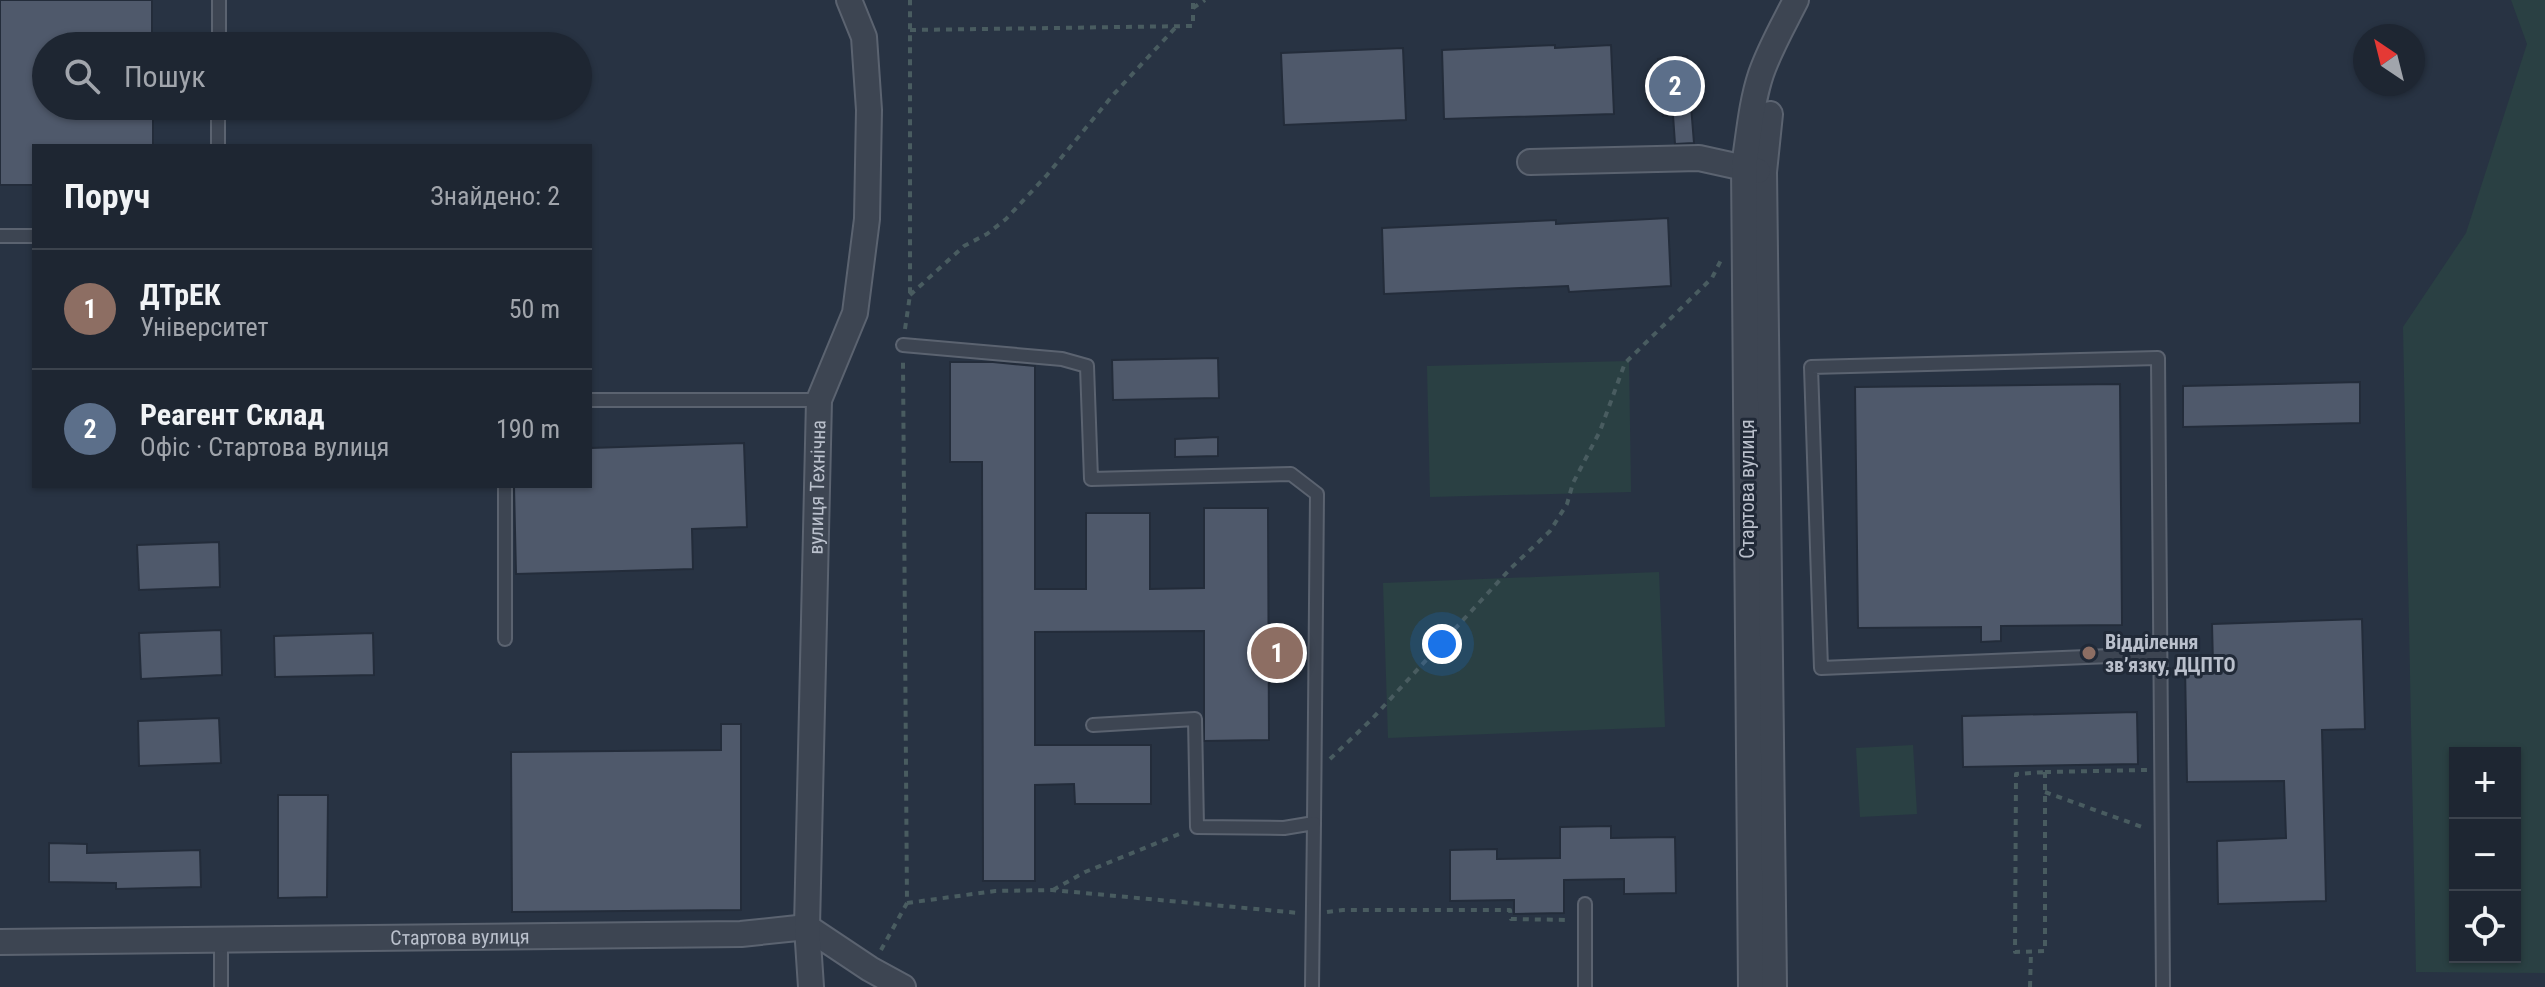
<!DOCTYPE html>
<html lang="uk">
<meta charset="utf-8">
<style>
:root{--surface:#1e2632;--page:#262e3a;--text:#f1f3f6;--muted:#a1a5ac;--line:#3c434d;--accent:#db2777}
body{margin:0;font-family:"Roboto Condensed",sans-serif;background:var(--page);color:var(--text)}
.controls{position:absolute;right:24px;bottom:24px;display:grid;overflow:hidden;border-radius:0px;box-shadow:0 2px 6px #0004}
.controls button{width:72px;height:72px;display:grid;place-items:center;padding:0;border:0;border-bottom:2px solid var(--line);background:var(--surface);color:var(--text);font:40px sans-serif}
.compass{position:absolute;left:2353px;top:24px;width:72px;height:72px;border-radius:50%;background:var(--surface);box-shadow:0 2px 6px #0004;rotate:325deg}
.you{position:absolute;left:1442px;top:644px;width:28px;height:28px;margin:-20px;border:6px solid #fff;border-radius:50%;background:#1a73e8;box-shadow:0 0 0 12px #1a73e833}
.badge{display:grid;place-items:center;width:52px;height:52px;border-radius:50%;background:var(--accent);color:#fff;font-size:26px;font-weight:700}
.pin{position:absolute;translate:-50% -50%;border:4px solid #fff;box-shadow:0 2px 8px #0006}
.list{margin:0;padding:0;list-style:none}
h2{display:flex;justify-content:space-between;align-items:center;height:104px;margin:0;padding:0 32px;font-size:34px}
h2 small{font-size:26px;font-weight:400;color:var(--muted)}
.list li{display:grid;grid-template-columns:52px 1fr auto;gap:24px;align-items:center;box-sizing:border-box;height:120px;padding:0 32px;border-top:2px solid var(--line)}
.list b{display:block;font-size:30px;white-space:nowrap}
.list p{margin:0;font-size:26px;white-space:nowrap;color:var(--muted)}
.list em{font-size:26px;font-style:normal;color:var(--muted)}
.icon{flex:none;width:44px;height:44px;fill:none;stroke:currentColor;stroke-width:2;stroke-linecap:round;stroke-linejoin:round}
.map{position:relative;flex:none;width:2545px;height:987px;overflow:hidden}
.search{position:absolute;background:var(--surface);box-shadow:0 2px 6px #0004;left:32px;top:32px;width:560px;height:88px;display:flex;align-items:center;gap:20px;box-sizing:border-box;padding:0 28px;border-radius:44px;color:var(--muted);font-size:30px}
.panel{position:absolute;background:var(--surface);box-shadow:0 2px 6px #0004;left:32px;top:144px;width:560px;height:344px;border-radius:0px}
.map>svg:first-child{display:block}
.green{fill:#2a4043;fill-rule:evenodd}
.building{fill:#4f596b;stroke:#232c3a;stroke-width:2}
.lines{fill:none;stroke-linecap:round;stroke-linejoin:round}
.service-casing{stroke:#5b6370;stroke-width:16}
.minor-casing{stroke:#5b6370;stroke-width:28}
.path{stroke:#495c60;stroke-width:4;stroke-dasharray:6 6;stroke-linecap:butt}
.service{stroke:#3d4552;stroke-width:12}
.minor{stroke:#3d4552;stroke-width:24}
.education-dot{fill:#8d6e63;stroke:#212a38;stroke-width:3}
.labels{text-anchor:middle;stroke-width:6;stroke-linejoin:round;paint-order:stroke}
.street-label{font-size:20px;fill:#bac0cc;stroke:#212a38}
.poi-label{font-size:20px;font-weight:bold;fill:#bac0cc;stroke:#212a38;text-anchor:start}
</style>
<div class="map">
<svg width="2545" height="987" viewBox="0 0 2545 987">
<rect width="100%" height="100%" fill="#283343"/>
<g class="green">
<path d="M2511,0H2545V973L2416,972L2403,327L2466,233L2527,44ZM2455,753H2515V957H2455Z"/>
<polygon points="1629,361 1631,492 1430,497 1427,366"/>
<polygon points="1659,572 1665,727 1388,738 1383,583"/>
<polygon points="1913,745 1917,814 1860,817 1856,748"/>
</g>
<g class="building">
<polygon points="0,0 152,0 152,46 46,46 46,106 153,106 153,146 34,146 34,185 0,185"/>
<polygon points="1555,45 1555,48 1611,45 1614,114 1444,119 1442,50"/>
<polygon points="1403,48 1406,120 1284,125 1281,53"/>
<polygon points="1687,56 1694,143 1675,144 1673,115 1663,116 1658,59"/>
<polygon points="1668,218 1671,286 1569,292 1568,286 1384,294 1382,228 1556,220 1556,224"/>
<polygon points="1218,358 1219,398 1113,400 1112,360"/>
<polygon points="950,362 993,362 1035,366 1035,589 1086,589 1086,513 1150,513 1150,589 1204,588 1204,508 1268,508 1269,740 1204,741 1204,631 1035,632 1035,745 1151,745 1151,804 1075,804 1074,784 1035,785 1035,881 983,881 982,462 950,462"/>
<polygon points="2360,382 2360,423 2183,427 2183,386"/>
<polygon points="2120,384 2122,625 2001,626 2001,641 1981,642 1981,627 1858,628 1855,387"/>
<polygon points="1218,437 1218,456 1175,457 1175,439"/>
<polygon points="744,443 747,527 692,529 693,569 516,574 514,486 590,486 590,448"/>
<polygon points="219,542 220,587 139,590 137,545"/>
<polygon points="2362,619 2365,729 2322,730 2326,901 2218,904 2217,841 2286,838 2284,781 2187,782 2185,665 2213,665 2212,624"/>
<polygon points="221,630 222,675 141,679 139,633"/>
<polygon points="373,633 374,675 275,677 274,636"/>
<polygon points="2137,712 2138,764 1963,767 1962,716"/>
<polygon points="219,718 221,763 139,766 138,721"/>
<polygon points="721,724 741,724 741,910 512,912 511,752 721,750"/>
<polygon points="278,795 328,795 327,897 278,898"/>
<polygon points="1611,826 1611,838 1675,837 1676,893 1624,894 1624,879 1564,880 1564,913 1514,914 1514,900 1450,901 1450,850 1497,849 1497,859 1560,858 1560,827"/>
<polygon points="49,843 87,844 87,853 200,850 201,887 116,889 116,883 49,882"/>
</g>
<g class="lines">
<defs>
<g id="service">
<polyline points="219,46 219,0"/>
<polyline points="218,146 218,106"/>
<polyline points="0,236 34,236"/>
<polyline points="903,345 1062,359 1087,366 1091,479 1291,474 1317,494 1314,823"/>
<polyline points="590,400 819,400"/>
<polyline points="505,639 505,486"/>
<polyline points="2159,654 1821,668 1811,367 2158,358 2163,987"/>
<polyline points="1093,725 1195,719 1197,827 1284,828 1314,823 1312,987"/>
<polyline points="221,987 221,940"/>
<polyline points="1585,987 1585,904"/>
</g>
<g id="minor">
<polyline points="1770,114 1764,172 1774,987"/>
<polyline points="1530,162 1699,158 1758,171"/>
<path id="s1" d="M0,942L741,934L807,927L870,969L903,987"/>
<path id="s2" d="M811,987L807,927L819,400L855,313L867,219L869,110L864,37L849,0"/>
<path d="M1751,987L1744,166C1749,135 1751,104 1761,74C1770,48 1784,24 1796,0"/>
</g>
</defs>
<use href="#service" class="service-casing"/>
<use href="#minor" class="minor-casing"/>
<g class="path">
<polyline points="1193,8 1205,0"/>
<polyline points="910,30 1193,26 1193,0"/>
<polyline points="910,295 964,246 987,234 1006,219 1047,175 1113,95 1176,27"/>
<polyline points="905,329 910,295 910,0"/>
<polyline points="1330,759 1371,720 1511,568 1550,531 1567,504 1573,483 1600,431 1625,363 1712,278 1721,260"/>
<polygon points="2045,772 2045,951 2015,952 2016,774"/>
<polyline points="2045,772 2147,770"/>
<polyline points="2045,792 2145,828"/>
<polyline points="1053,890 1085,872 1184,832"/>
<polyline points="907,903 995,891 1052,890 1299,913"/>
<polyline points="1327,912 1343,910 1510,910 1511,919 1569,920"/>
<polyline points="881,950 907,903 903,362"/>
<polyline points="2030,987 2031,952"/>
</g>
<use href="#service" class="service"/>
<use href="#minor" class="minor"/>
</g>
<circle class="education-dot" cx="2089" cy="653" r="8"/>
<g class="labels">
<g class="street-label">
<text dy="7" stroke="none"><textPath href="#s2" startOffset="500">вулиця Технічна</textPath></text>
<text transform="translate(1747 489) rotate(-90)" y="7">Стартова вулиця</text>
<text dy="7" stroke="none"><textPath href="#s1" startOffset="460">Стартова вулиця</textPath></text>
</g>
<g class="poi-label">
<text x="2105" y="649">Відділення<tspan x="2105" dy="23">зв’язку, ДЦПТО</tspan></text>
</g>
</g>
</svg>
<div class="controls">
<button>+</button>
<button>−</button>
<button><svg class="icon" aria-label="locate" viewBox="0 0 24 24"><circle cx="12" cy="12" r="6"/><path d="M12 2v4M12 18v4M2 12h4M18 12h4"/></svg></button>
</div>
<svg class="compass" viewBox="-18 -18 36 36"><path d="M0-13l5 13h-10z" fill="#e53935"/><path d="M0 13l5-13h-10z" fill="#a1a5ac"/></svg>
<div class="you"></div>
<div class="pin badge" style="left:1277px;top:653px;background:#8d6e63">1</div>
<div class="pin badge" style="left:1675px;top:86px;background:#5c6f8a">2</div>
<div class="search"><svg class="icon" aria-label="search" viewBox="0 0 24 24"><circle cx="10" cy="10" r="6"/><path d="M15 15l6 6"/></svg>Пошук</div>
<section class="panel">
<h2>Поруч<small>Знайдено: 2</small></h2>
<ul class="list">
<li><span class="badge" style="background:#8d6e63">1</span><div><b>ДТрЕК</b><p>Університет</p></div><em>50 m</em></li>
<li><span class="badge" style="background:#5c6f8a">2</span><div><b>Реагент Склад</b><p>Офіс · Стартова вулиця</p></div><em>190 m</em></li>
</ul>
</section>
</div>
